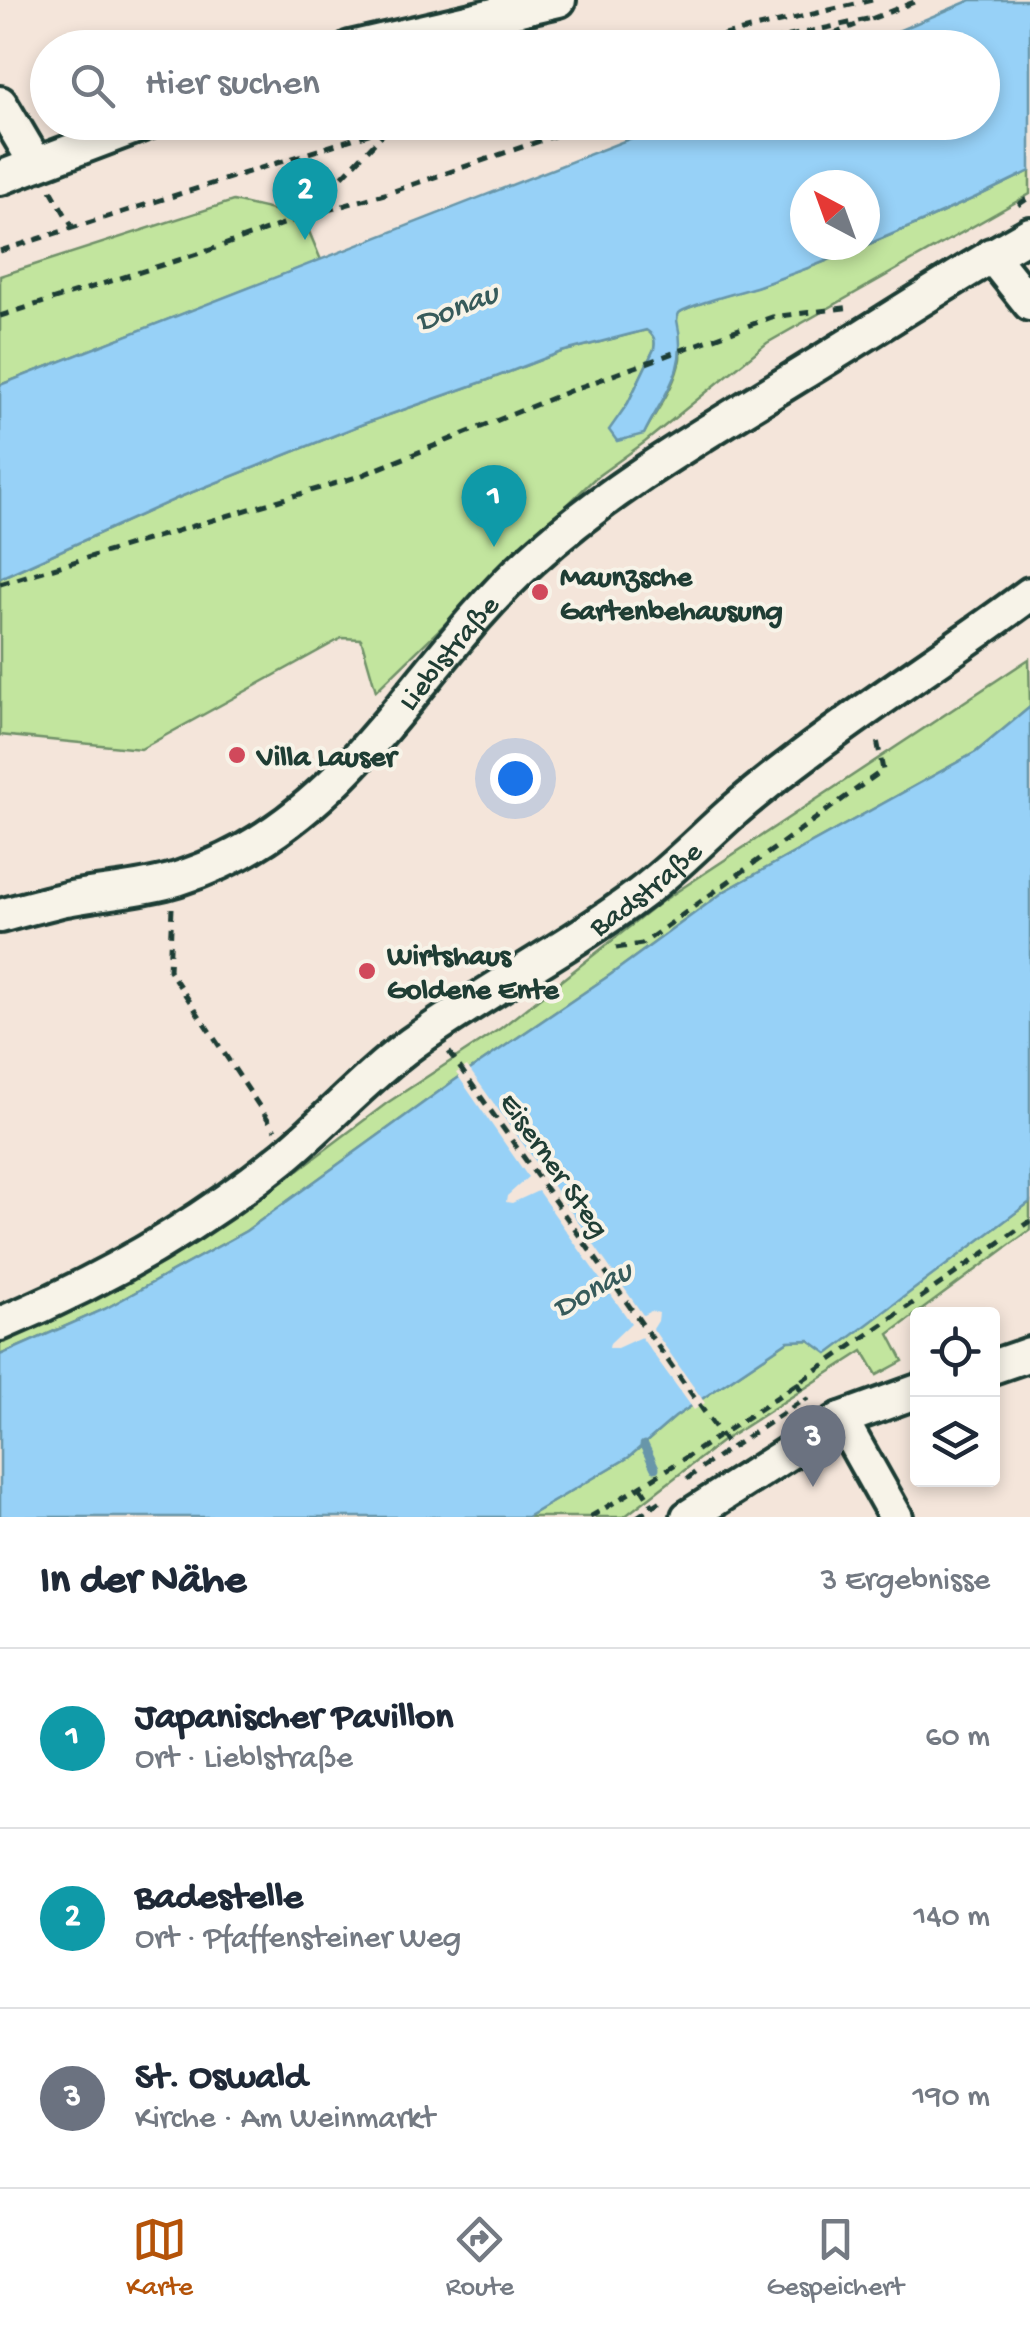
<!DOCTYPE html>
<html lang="de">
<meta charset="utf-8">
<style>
:root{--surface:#fff;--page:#f6f6f7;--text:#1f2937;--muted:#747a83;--line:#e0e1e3;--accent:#b45309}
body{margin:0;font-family:"Gochi Hand",sans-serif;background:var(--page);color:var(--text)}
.controls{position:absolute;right:30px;bottom:30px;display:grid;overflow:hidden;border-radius:10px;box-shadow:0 5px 15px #0003}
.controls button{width:90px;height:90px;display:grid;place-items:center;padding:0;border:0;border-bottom:2px solid var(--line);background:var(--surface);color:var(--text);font:50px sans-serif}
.compass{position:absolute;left:790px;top:170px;width:90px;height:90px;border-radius:50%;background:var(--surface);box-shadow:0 5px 15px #0003;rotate:319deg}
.you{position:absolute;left:515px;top:778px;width:35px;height:35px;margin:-25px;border:8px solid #fff;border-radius:50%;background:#1a73e8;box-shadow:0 0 0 15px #1a73e833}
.badge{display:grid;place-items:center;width:65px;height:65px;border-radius:50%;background:var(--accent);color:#fff;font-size:32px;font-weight:700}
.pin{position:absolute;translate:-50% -82px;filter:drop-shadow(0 2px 5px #0008)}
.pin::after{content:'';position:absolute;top:52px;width:35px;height:30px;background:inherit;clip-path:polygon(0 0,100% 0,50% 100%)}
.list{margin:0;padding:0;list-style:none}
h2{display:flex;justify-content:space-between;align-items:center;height:130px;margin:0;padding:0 40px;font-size:42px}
h2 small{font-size:32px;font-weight:400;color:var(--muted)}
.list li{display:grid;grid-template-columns:65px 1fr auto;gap:30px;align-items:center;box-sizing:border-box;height:180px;padding:0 40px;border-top:2px solid var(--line)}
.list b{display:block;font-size:38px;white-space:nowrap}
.list p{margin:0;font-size:32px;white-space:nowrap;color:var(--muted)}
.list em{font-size:32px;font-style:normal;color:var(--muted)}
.icon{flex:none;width:55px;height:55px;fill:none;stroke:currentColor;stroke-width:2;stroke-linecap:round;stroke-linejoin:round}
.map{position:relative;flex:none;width:1030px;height:1517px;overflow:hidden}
.search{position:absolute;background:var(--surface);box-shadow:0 5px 15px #0003;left:30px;right:30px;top:30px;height:110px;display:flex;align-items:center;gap:25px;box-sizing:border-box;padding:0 35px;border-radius:55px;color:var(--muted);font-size:38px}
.sheet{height:670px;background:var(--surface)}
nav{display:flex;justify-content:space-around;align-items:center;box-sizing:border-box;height:140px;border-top:2px solid var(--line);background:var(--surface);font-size:28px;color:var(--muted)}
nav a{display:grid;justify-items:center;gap:5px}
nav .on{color:var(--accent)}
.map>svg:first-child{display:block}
.green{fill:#c2e59e;stroke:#709169;stroke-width:2.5}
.water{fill:#97d1f7;stroke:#6796a9;stroke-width:2.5;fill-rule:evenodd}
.pier{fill:#f4e5da}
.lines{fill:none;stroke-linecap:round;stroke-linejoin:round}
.stream{stroke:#6796a9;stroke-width:9}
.minor-casing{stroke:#1f3d34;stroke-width:40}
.path{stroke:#1f3d34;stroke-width:5;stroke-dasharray:10 8;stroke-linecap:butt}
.minor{stroke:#f7f3e8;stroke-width:32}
.path-bridge{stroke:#1f3d34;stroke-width:5;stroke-dasharray:10 8;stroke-linecap:butt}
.poi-dot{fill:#d1495b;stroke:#f7f3e8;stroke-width:4}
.labels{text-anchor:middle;stroke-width:8;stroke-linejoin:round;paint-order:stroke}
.poi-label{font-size:30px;font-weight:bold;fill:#1f3d34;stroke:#f7f3e8;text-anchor:start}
.street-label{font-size:30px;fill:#1f3d34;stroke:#f7f3e8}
.water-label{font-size:32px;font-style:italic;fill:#375b5b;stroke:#f7f3e8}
</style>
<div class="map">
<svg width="1030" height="1517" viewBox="0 0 1030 1517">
<rect width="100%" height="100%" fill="#f4e5da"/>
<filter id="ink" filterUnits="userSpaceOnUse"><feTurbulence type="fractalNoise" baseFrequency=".01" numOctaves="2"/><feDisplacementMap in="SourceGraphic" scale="20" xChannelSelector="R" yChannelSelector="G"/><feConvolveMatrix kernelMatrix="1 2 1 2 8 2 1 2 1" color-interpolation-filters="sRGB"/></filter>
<g filter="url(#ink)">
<g class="green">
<path d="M1030,171V194L767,343L645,442L595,478L376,691L361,639L342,638L141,749L0,735V578L180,497L363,424L488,380L561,352L647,330C654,336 656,340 654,349L628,403L610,430L644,434C656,410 675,388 680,359C682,348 673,323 678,314C683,306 750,289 764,284C855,252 944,214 1030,171Z"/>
<polygon points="233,201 303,217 321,260 0,385 0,276"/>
<polygon points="1029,659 1030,707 976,752 725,891 610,975 455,1080 246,1231 105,1309 0,1355 0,1341 165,1256 281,1183 387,1103 501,1028 661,902"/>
<polygon points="1030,1202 1030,1230 889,1334 903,1361 877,1375 863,1351 721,1442 624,1517 527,1517 629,1457 675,1417 788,1341 809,1340 828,1353"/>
</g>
<g class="water">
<path d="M971,0H1030V171C942,215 852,253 759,286C745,291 686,305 679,313C678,315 677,318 677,320C689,371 664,393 644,434L617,441L609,430L628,403L654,349C656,340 654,335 646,330L561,352L488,380L363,424L180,497L0,578V385L670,123L982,122V48L860,47ZM805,185H865V245H805Z"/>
<polygon points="1030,707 1030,1202 828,1354 809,1340 788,1341 675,1417 629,1457 527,1517 0,1517 0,1355 105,1309 246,1231 455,1080 610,975 725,891 976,752"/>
</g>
<polygon class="pier" points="467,1066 541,1169 549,1164 556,1167 556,1174 550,1182 643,1315 651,1311 659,1313 658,1321 653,1329 705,1403 694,1410 641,1337 617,1348 609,1348 610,1343 631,1323 538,1191 512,1203 506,1202 507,1196 528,1177 456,1073"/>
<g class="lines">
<polyline class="stream" points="644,1445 655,1468"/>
<defs>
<g id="minor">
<polyline points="350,48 559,0"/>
<polyline points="0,103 36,164"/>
<polyline points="0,178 148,122"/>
<polyline points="991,255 1030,304"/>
<path id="s1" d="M0,916C22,910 44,904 66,899C102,892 142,890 177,879C208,869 239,855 266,837C377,764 435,647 531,560C612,486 706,433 798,376C876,329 951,278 1030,234"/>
<path id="s2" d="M0,1324C103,1281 200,1225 286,1155C329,1119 366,1077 411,1044C485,991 567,949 640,894C672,870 700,841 730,814C753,794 777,775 801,757C876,700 955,650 1030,594"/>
<polyline points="992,1367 1030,1354"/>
<polyline points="841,1419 896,1517"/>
<polyline points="688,1517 841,1419 918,1391"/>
</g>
</defs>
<use href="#minor" class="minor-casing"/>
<g class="path">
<polyline points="871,19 919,0"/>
<polyline points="670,48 872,0"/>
<polyline points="735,48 872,18"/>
<polyline points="799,48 856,25"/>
<polyline points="51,190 72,226"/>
<polyline points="1018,205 1030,197"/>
<polyline points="305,215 390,127 388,122"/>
<polyline points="0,251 406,122"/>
<polyline points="0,316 207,251 303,217 388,193 595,122"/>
<polyline points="0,584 360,476 572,390 772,317 851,307"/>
<polyline points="172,908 169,970 275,1130"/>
<polyline points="616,948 642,944 883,770 876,735"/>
<polyline points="796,1382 808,1401"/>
<polyline points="687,1479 702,1467 806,1398"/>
<polyline points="641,1487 653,1506"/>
<path d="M590,1517C741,1427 885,1322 1030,1221"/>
<polyline points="637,1517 664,1499"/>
</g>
<use href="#minor" class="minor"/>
<polyline class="path-bridge" points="449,1052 730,1448"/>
</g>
</g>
<g class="poi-dot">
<circle cx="540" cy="592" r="10"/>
<circle cx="237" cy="755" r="10"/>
<circle cx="367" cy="971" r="10"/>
</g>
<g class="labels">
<g class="poi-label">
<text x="560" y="585">Maunzsche<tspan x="560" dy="34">Gartenbehausung</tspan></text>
<text x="257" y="765">Villa Lauser</text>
<text x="387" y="964">Wirtshaus<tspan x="387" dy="34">Goldene Ente</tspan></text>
</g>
<g class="street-label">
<text dy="10" stroke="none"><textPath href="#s1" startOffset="540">Lieblstraße</textPath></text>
<text dy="10" stroke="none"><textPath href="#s2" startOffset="782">Badstraße</textPath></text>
<text transform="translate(556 1164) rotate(55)" y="10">Eiserner Steg</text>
</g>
<g class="water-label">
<text transform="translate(456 305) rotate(-22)" y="11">Donau</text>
<text transform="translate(591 1287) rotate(-30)" y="11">Donau</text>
</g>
</g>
</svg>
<div class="controls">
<button><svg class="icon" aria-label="locate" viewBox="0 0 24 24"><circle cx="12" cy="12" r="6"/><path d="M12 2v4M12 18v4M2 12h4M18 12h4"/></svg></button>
<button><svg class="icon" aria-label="layers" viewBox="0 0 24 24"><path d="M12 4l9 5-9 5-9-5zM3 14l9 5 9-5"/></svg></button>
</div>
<svg class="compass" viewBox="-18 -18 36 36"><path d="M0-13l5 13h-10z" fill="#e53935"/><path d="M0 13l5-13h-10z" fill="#747a83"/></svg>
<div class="you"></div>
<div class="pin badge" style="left:494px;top:547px;background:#0f9aa8">1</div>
<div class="pin badge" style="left:305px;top:240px;background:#0f9aa8">2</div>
<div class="pin badge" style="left:813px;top:1487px;background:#6b7280">3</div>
<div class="search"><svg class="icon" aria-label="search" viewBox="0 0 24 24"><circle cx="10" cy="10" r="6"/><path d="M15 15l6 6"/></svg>Hier suchen</div>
</div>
<section class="sheet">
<h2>In der Nähe<small>3 Ergebnisse</small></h2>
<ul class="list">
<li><span class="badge" style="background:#0f9aa8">1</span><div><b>Japanischer Pavillon</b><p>Ort · Lieblstraße</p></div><em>60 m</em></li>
<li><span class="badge" style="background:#0f9aa8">2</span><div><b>Badestelle</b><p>Ort · Pfaffensteiner Weg</p></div><em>140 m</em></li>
<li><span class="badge" style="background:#6b7280">3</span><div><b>St. Oswald</b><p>Kirche · Am Weinmarkt</p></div><em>190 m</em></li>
</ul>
</section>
<nav>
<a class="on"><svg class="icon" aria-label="map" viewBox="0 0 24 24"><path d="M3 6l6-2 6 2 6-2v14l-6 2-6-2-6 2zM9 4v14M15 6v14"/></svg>Karte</a>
<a><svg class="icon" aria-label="directions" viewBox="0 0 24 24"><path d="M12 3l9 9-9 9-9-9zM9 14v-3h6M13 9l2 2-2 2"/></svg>Route</a>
<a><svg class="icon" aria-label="saved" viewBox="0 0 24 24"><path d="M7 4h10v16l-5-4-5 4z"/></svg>Gespeichert</a>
</nav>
